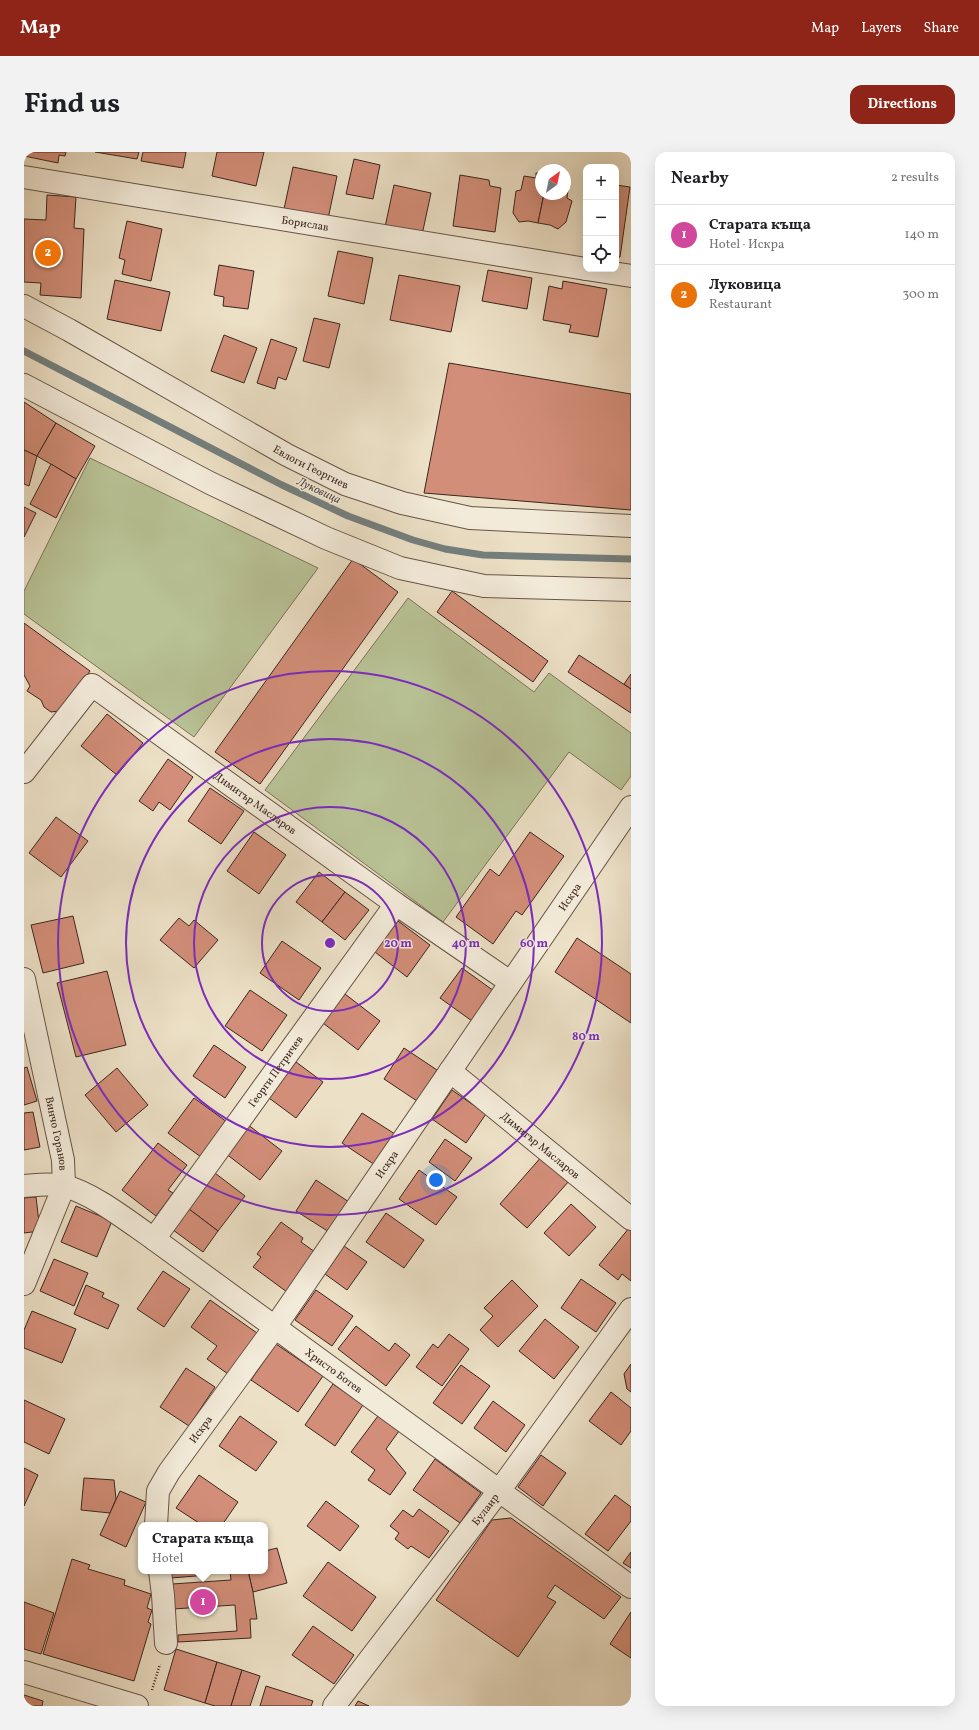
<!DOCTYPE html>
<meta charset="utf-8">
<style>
:root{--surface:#fff;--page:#f2f2f2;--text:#202124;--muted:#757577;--line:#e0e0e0;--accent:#8f2418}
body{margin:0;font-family:Vollkorn,serif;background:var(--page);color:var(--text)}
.controls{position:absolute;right:12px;top:12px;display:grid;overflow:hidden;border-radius:8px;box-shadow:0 4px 16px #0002}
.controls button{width:36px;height:36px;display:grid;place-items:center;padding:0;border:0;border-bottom:1px solid var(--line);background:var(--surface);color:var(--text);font:20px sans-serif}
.compass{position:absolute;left:511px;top:12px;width:36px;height:36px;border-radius:50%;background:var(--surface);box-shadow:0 4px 16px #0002;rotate:33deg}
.you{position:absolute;left:412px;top:1028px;width:14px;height:14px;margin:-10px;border:3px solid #fff;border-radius:50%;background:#1a73e8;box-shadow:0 0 0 6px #1a73e833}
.badge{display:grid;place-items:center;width:26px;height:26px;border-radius:50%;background:var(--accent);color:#fff;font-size:13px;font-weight:700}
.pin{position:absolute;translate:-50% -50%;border:2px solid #fff;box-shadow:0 1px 4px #0006}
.popup{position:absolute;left:114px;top:1370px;width:130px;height:52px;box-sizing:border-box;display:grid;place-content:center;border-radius:8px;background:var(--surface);filter:drop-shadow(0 1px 3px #0005);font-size:13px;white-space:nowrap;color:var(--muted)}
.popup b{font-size:15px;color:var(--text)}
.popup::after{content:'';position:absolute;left:50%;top:100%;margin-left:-8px;border:8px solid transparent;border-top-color:var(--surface)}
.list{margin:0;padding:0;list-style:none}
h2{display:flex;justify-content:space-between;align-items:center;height:52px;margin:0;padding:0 16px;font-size:17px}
h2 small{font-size:13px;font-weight:400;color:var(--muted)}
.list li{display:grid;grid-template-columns:26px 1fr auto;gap:12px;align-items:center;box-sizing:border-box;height:60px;padding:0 16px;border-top:1px solid var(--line)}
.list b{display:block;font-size:15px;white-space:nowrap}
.list p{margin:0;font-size:13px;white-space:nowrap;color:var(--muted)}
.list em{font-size:13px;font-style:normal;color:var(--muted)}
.icon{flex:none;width:22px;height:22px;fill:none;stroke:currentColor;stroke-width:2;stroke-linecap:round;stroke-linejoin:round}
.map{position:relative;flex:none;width:607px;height:1554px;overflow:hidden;border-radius:12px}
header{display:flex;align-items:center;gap:24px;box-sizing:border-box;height:56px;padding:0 20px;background:var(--accent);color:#fff}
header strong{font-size:19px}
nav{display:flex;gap:22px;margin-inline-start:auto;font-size:14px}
.intro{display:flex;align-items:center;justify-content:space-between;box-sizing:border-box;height:96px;padding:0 24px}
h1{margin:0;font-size:28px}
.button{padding:10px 18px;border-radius:12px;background:var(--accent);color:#fff;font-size:14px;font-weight:700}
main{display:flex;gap:24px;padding:0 24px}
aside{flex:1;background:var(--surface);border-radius:12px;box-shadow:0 4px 16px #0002}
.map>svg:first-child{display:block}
.green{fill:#b8c295;stroke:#7a745a}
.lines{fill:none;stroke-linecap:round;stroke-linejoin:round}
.stream{stroke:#747f7d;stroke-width:7}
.building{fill:#d38e79;stroke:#3b261e}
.minor-casing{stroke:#675448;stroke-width:24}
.path{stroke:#3b261e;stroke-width:2.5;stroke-dasharray:1 2;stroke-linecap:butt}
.minor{stroke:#f3ebda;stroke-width:22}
.ring{fill:none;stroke:#7b2cbf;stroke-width:2}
.labels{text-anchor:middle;stroke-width:3;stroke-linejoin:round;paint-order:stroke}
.street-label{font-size:11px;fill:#3b261e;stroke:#f3ebda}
.water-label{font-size:12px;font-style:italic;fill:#534b46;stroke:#f3ebda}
.centre{fill:#7b2cbf;stroke:#f3ebda;stroke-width:2}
.ring-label{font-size:12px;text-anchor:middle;font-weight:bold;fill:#7b2cbf;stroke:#f3ebda;stroke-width:3;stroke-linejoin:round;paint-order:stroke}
</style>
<header>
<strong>Map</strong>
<nav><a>Map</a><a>Layers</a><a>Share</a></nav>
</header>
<div class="intro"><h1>Find us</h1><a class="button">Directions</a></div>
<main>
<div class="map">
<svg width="607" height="1554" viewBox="0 0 607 1554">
<rect width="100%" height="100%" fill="#ece0c6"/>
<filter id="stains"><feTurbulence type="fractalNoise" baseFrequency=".005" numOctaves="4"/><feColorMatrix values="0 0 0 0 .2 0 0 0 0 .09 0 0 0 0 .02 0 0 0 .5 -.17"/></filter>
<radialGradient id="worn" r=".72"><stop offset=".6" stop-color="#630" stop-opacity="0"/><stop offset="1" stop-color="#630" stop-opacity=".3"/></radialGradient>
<g class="green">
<polygon points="66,306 294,416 170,585 0,462 0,439"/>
<polygon points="384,446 510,540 525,521 607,581 607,624 597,638 545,600 419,770 241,638"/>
</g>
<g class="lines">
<polyline class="stream" points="0,199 258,333 324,364 389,388 421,397 459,403 607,407"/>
</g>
<g class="building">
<polygon points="0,0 42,0 41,4 35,3 34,11 0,4"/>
<polygon points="71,0 115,0 113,7"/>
<polygon points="119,0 162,0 159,16 117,9"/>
<polygon points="193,0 240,0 232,34 188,24"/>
<polygon points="330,7 356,13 349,47 322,42"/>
<polygon points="269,15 313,24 304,67 260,57"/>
<polygon points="512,21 517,21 517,42 520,42 514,71 504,69 495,70 489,61 492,39 497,38 500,24 512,26"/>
<polygon points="436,23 465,28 466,34 477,36 471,80 429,74"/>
<polygon points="541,30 545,31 543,46 548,49 542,70 534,77 526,73 514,71 520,42 541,42"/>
<polygon points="370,33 407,41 398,83 361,75"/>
<polygon points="592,33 606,35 596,105 592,105"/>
<polygon points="23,43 52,45 50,76 60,77 57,146 16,143 17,131 0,130 0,67 22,68"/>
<polygon points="103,69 138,77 127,129 98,122 101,108 95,106"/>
<polygon points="314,99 349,106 340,152 304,144"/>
<polygon points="195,113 230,119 224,157 199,154 200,145 190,143"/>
<polygon points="464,118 508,126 503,157 458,149"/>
<polygon points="375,123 436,134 427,180 366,168"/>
<polygon points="91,128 146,140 137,179 83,167"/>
<polygon points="539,129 583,137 574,185 545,180 547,173 519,168 525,134 538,137"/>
<polygon points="290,166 316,172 305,216 279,209"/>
<polygon points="200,183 233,196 220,231 187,219"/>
<polygon points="247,187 273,196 262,228 254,225 251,237 233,231"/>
<polygon points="425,211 607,242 607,358 400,341"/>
<polygon points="0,250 32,271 13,304 0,298"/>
<polygon points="32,271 71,294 52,327 13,304"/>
<polygon points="0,298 13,304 5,334 0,332"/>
<polygon points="27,312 52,327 32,366 6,352"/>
<polygon points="0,355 12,361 0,385"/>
<polygon points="329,407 374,440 236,632 191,600"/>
<polygon points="428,439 524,509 509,530 413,460"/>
<polygon points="0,471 66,519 44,551 35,559 27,560 20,555 17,548 3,539 6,534 0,523"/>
<polygon points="555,503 607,537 607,561 544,520"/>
<polygon points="607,522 607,537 600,532"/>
<polygon points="83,562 119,591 93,623 57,594"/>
<polygon points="144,607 169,625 146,658 135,650 129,659 115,649"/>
<polygon points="186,636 220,659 197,692 164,669"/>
<polygon points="32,665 64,689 37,725 5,701"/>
<polygon points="230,680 262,703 235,742 203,719"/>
<polygon points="506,680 540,704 498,763 492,759 469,792 432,765 466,717 475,724"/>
<polygon points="295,720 321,740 298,770 272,750"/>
<polygon points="321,740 345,758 321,788 298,770"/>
<polygon points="49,764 60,811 19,821 7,773"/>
<polygon points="155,766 165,774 170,768 194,788 170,816 136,788"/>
<polygon points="374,769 406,793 383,825 351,800"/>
<polygon points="553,786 607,822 607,871 531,820"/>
<polygon points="258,789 297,816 275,848 236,821"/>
<polygon points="438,816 470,839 448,869 416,846"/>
<polygon points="83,819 102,893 52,905 33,831"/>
<polygon points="226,838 263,863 238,899 201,874"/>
<polygon points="321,842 356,869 334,898 299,871"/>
<polygon points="190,893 222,915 201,946 169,924"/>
<polygon points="380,896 413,918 393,949 360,927"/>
<polygon points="272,910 299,930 272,966 245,946"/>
<polygon points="3,915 13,949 0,953 0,916"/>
<polygon points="93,916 124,953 92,980 61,943"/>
<polygon points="428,938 462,962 442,991 408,967"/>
<polygon points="170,946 203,970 177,1005 144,981"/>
<polygon points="9,960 16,995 0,998 0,961"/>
<polygon points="338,961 371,982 351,1013 318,991"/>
<polygon points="223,972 258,999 236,1028 201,1001"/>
<polygon points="421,987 448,1006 431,1029 405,1010"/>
<polygon points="134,991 163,1013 144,1038 149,1041 132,1064 98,1038"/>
<polygon points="519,1003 546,1028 503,1076 476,1052"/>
<polygon points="187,1018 221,1044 194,1079 161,1054"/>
<polygon points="395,1018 433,1045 412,1073 375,1047"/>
<polygon points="292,1028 325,1050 305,1080 272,1059"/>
<polygon points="12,1045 16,1079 0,1081 0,1046"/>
<polygon points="547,1052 572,1075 545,1104 520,1081"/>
<polygon points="52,1054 88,1069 73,1105 37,1090"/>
<polygon points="161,1054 194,1079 179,1100 145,1075"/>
<polygon points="362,1061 400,1088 380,1116 342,1090"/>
<polygon points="257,1070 279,1086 277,1090 291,1100 263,1140 229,1115 237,1105 233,1102"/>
<polygon points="605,1076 607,1078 607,1129 598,1122 594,1128 575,1113"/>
<polygon points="320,1094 343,1110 323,1138 301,1122"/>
<polygon points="30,1107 64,1121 50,1154 16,1139"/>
<polygon points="139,1119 166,1137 140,1175 113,1157"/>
<polygon points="557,1127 592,1151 572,1180 537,1156"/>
<polygon points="488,1128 514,1154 474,1195 456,1178 469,1164 460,1156"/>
<polygon points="62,1133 80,1141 78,1145 95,1153 84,1177 50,1162"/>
<polygon points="292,1138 329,1164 308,1194 271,1168"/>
<polygon points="186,1148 233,1181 204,1222 183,1207 193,1194 167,1175"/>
<polygon points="8,1159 52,1177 38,1211 0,1196 0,1178"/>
<polygon points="521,1167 555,1195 530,1227 495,1199"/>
<polygon points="332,1174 365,1199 371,1191 386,1203 362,1234 314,1197"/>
<polygon points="425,1182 445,1197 418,1234 392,1215 409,1192 414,1196"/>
<polygon points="252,1192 299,1224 274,1260 227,1228"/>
<polygon points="607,1212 607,1240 603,1237 600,1222"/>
<polygon points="437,1213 466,1234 438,1272 409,1251"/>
<polygon points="162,1216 191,1235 165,1274 136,1255"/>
<polygon points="309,1232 339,1253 311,1294 281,1273"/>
<polygon points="587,1240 607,1256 607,1279 597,1293 565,1269"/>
<polygon points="0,1248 41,1267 25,1302 0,1290"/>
<polygon points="469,1249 501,1273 482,1300 450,1276"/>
<polygon points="216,1264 253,1290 232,1319 195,1294"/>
<polygon points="354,1264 375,1279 362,1297 382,1321 366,1343 344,1328 351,1318 327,1300"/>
<polygon points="517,1303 542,1321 519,1354 494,1335"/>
<polygon points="411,1307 457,1341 436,1371 389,1338"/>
<polygon points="0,1316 14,1323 0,1354"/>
<polygon points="175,1323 214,1350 198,1373 178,1373 152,1356"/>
<polygon points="60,1326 90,1328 92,1347 86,1361 57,1358"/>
<polygon points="96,1339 122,1350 102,1395 76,1383"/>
<polygon points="591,1343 607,1355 607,1369 584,1399 561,1382"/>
<polygon points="302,1349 335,1374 316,1399 283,1374"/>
<polygon points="395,1357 425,1379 405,1406 387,1394 384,1397 371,1387 375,1381 366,1374 379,1358 389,1365"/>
<polygon points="487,1366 597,1445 580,1467 531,1433 523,1445 532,1450 494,1505 412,1448 468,1368"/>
<polygon points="253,1396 263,1431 229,1440 224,1419 241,1419 241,1399"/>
<polygon points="607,1400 607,1416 599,1411"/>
<polygon points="48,1407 66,1413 64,1417 101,1428 100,1433 127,1442 123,1456 128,1458 124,1470 127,1472 110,1529 19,1502"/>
<polygon points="304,1410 352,1445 328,1479 279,1444"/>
<polygon points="147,1419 184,1419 184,1423 147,1426"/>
<polygon points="206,1419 224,1419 229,1440 233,1467 226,1467 227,1486 154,1490 154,1483 213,1479 211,1453 149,1457 148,1432 207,1428"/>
<polygon points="0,1450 30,1461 17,1502 0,1497"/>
<polygon points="607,1460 607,1506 586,1492"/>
<polygon points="289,1474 330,1503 310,1532 268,1503"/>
<polygon points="152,1497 193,1510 181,1551 140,1538"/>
<polygon points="193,1510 218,1518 207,1554 191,1554 181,1551"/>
<polygon points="218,1518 236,1524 226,1554 207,1554"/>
<polygon points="242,1534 289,1549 287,1554 236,1554"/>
<polygon points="0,1543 19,1549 18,1554 0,1554"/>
<polygon points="334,1549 345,1554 331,1554"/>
</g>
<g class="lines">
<defs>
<g id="minor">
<path id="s1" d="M0,25L562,117"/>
<polyline points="562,117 607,124"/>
<path id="s2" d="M0,154L45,178L263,303L321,332L378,351L446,366L607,374"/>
<polyline points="0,233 186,331 302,386 376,416 460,434 607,438"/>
<path id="s3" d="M0,620L68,533L372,752L486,830"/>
<path id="s4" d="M0,827L39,1008L40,1034L0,1132"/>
<path id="s5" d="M426,919L607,1067"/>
<path id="s6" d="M0,1034C13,1033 27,1031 40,1034C69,1041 105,1070 130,1087L607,1435"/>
<path id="s7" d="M130,1087L372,752"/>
<path id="s8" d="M132,1373L134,1339L145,1320L251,1175L607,655"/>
<polyline points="136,1419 139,1443 142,1491"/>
<polyline points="0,1520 113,1554"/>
<path id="s9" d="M310,1554L475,1339L607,1157"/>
</g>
</defs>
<use href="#minor" class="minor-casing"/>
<polyline class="path" points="128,1538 136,1512"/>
<use href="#minor" class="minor"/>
</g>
<g class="ring">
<circle cx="306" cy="791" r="68"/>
<circle cx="306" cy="791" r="136"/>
<circle cx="306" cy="791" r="204"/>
<circle cx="306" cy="791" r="272"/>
</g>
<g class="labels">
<g class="street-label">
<text dy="4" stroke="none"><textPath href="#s1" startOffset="285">Борислав</textPath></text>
<text dy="4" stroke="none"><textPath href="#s2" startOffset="329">Евлоги Георгиев</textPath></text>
<text dy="4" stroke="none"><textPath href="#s3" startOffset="312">Димитър Масларов</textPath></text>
<text dy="4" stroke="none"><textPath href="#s8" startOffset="757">Искра</textPath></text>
<text dy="4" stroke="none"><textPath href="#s7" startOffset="207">Георги Петричев</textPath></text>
<text dy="4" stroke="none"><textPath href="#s4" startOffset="158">Винчо Горанов</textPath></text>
<text dy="4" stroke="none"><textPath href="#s5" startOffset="117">Димитър Масларов</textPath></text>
<text dy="4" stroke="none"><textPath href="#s8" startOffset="433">Искра</textPath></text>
<text dy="4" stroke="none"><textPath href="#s6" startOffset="368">Христо Ботев</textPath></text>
<text dy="4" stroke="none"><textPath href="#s8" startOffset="109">Искра</textPath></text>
<text dy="4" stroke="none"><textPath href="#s9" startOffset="248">Булаир</textPath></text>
</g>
<g class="water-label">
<text transform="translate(295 338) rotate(25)" y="4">Луковица</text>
</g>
</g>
<circle cx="306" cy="791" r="6" class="centre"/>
<g class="ring-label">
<text x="374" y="795">20 m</text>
<text x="442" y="795">40 m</text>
<text x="510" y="795">60 m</text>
<text x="562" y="888">80 m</text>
</g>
<rect width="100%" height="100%" filter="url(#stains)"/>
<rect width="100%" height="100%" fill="url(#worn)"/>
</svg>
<div class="controls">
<button>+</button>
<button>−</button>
<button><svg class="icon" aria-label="locate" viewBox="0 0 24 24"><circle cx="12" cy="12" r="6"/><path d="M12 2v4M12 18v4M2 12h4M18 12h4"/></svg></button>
</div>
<svg class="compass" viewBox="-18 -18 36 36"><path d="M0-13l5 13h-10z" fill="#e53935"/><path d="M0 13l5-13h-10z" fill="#757577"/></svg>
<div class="you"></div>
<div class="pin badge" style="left:179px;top:1450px;background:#d1479c">1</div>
<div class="popup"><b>Старата къща</b>Hotel</div>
<div class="pin badge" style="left:24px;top:101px;background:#e8710a">2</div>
</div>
<aside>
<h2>Nearby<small>2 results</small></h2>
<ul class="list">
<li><span class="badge" style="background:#d1479c">1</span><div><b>Старата къща</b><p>Hotel · Искра</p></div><em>140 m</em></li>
<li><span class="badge" style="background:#e8710a">2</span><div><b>Луковица</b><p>Restaurant</p></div><em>300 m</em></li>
</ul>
</aside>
</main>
